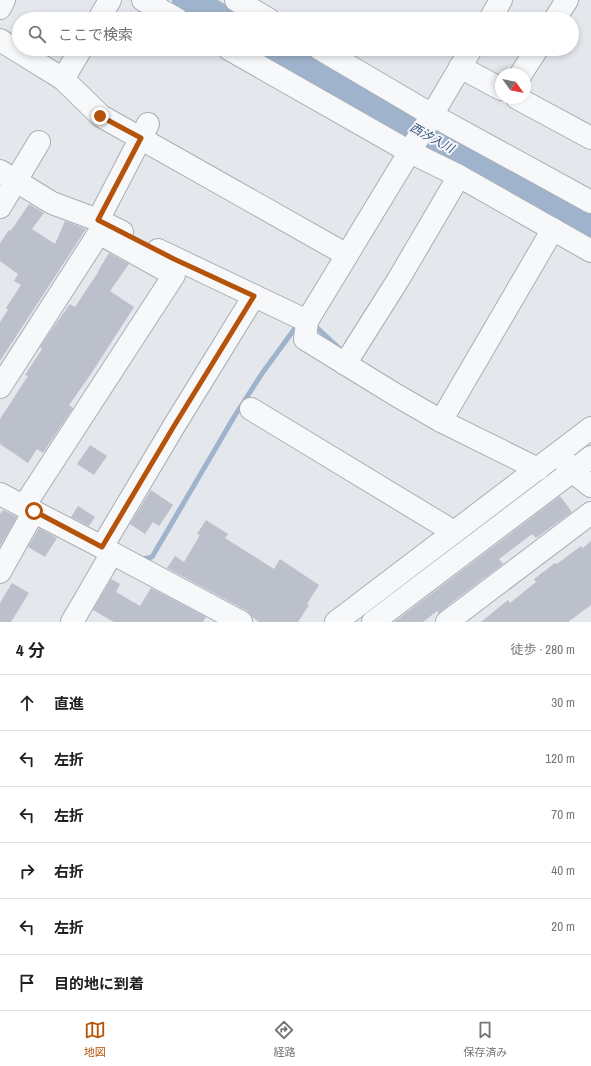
<!DOCTYPE html>
<html lang="ja">
<meta charset="utf-8">
<style>
:root{--surface:#fff;--page:#f6f6f6;--text:#202124;--muted:#757577;--line:#e0e0e0;--accent:#b45309}
body{margin:0;font-family:"Archivo Narrow","Noto Sans JP",sans-serif;background:var(--page);color:var(--text)}
.compass{position:absolute;left:495px;top:68px;width:36px;height:36px;border-radius:50%;background:var(--surface);box-shadow:0 2px 6px #0003;rotate:123deg}
.stop{position:absolute;width:12px;height:12px;margin:-9px;border:3px solid #b45309;border-radius:50%;background:#fff}
.stop.end{background:#b45309;border-color:#fff;box-shadow:0 1px 4px #0008}
.list{margin:0;padding:0;list-style:none}
h2{display:flex;justify-content:space-between;align-items:center;height:52px;margin:0;padding:0 16px;font-size:17px}
h2 small{font-size:13px;font-weight:400;color:var(--muted)}
.list li{display:grid;grid-template-columns:26px 1fr auto;gap:12px;align-items:center;box-sizing:border-box;height:56px;padding:0 16px;border-top:1px solid var(--line)}
.list b{display:block;font-size:15px;white-space:nowrap}
.list em{font-size:13px;font-style:normal;color:var(--muted)}
.icon{flex:none;width:22px;height:22px;fill:none;stroke:currentColor;stroke-width:2;stroke-linecap:round;stroke-linejoin:round}
.map{position:relative;flex:none;width:591px;height:622px;overflow:hidden}
.search{position:absolute;background:var(--surface);box-shadow:0 2px 6px #0003;left:12px;right:12px;top:12px;height:44px;display:flex;align-items:center;gap:10px;box-sizing:border-box;padding:0 14px;border-radius:22px;color:var(--muted);font-size:15px}
.sheet{height:388px;background:var(--surface)}
nav{display:flex;justify-content:space-around;align-items:center;box-sizing:border-box;height:56px;border-top:1px solid var(--line);background:var(--surface);font-size:11px;color:var(--muted)}
nav a{display:grid;justify-items:center;gap:2px}
nav .on{color:var(--accent)}
.map>svg:first-child{display:block}
.lines{fill:none;stroke-linecap:round;stroke-linejoin:round}
.stream{stroke:#9fb4cc;stroke-width:5}
.river{stroke:#9fb4cc;stroke-width:30}
.building{fill:#bbc0ca}
.minor-casing{stroke:#a9aeb7;stroke-width:24}
.minor{stroke:#f7f8fa;stroke-width:22}
.route{stroke:#b45309;stroke-width:5}
.labels{text-anchor:middle;stroke-width:4;stroke-linejoin:round;paint-order:stroke}
.water-label{font-size:12px;font-style:italic;fill:#34527a;stroke:#f4f6f9}
</style>
<div class="map">
<svg width="591" height="622" viewBox="0 0 591 622">
<rect width="100%" height="100%" fill="#e4e7ec"/>
<g class="lines">
<g class="stream">
<polyline points="313,326 315,326 339,348"/>
<polyline points="140,557 143,559 152,557 234,417 263,372 296,327 301,327"/>
</g>
<g class="river">
<polyline points="187,0 221,19"/>
<polyline points="274,49 591,228"/>
</g>
</g>
<g class="building">
<polygon points="29,204 44,213 32,229 55,244 65,221 86,229 0,361 0,322 8,310 6,308 21,285 14,281 18,274 0,261 0,243 9,230 10,231 15,225"/>
<polygon points="109,253 129,264 110,291 134,307 91,374 69,405 73,408 43,453 37,449 28,463 0,444 0,419 28,376 25,375 42,349 40,347 48,335 70,304 75,307 99,271 98,271"/>
<polygon points="90,445 107,456 94,475 77,464"/>
<polygon points="151,490 173,505 159,526 153,522 145,534 130,524"/>
<polygon points="560,496 572,512 536,538 532,534 499,559 503,564 455,600 439,613 437,611 423,622 394,622"/>
<polygon points="78,506 95,517 89,526 71,517"/>
<polygon points="3,510 17,517 0,546 0,514"/>
<polygon points="206,520 228,534 225,538 274,569 280,559 319,585 307,604 309,605 298,622 259,622 252,617 247,611 167,568 175,556 184,562 200,535 197,534"/>
<polygon points="39,528 57,538 45,557 28,547"/>
<polygon points="591,541 591,605 568,622 481,622 508,600 510,603 536,582 534,579 555,563 557,564 581,546 583,548"/>
<polygon points="111,579 120,584 116,592 140,606 151,588 206,617 203,622 114,622 93,610"/>
<polygon points="12,583 29,593 11,622 0,622 0,603"/>
</g>
<g class="lines">
<defs>
<g id="minor">
<polyline points="143,0 177,19"/>
<polyline points="236,0 268,19"/>
<polyline points="0,8 4,0"/>
<polyline points="99,19 110,0"/>
<polyline points="490,19 501,0"/>
<polyline points="555,19 567,0"/>
<polyline points="0,40 63,79 101,116 347,255"/>
<polyline points="229,49 410,152 459,176 591,251"/>
<polyline points="320,49 432,115 591,202"/>
<polyline points="471,49 432,115 307,321 305,339 396,395 441,421 538,469"/>
<polyline points="460,67 501,89"/>
<polyline points="521,74 537,49"/>
<polyline points="63,79 81,49"/>
<polyline points="517,98 591,138"/>
<polyline points="0,171 52,203 98,220 122,232"/>
<polyline points="0,207 39,142"/>
<polyline points="98,220 148,124"/>
<polyline points="158,250 307,321"/>
<polyline points="345,364 398,280 459,176"/>
<polyline points="0,387 99,233 174,275 24,506"/>
<polyline points="251,409 454,532"/>
<polyline points="441,421 553,229"/>
<polyline points="564,460 572,471 591,486"/>
<polyline points="0,494 102,547 112,553 241,622"/>
<polyline points="102,547 174,426 254,296"/>
<polyline points="0,572 34,511"/>
<polyline points="72,622 112,553"/>
<polyline points="336,622 591,428"/>
<polyline points="373,622 591,457"/>
<polyline points="447,622 591,513"/>
</g>
</defs>
<use href="#minor" class="minor-casing"/>
<use href="#minor" class="minor"/>
</g>
<g class="lines">
<polyline class="route" points="34,511 102,547 174,426 254,296 174,259 98,220 141,138 100,116"/>
</g>
<g class="labels">
<g class="water-label">
<text transform="translate(432 138) rotate(29)" y="4">西汐入川</text>
</g>
</g>
</svg>
<svg class="compass" viewBox="-18 -18 36 36"><path d="M0-13l5 13h-10z" fill="#e53935"/><path d="M0 13l5-13h-10z" fill="#757577"/></svg>
<div class="stop" style="left:34px;top:511px"></div>
<div class="stop end" style="left:100px;top:116px"></div>
<div class="search"><svg class="icon" aria-label="search" viewBox="0 0 24 24"><circle cx="10" cy="10" r="6"/><path d="M15 15l6 6"/></svg>ここで検索</div>
</div>
<section class="sheet">
<h2>4 分<small>徒歩 · 280 m</small></h2>
<ul class="list">
<li><svg class="icon" aria-label="ahead" viewBox="0 0 24 24"><path d="M12 20V5M6 11l6-6 6 6"/></svg><div><b>直進</b></div><em>30 m</em></li>
<li><svg class="icon" aria-label="left" viewBox="0 0 24 24"><path d="M17 20v-9H6M10 6l-5 5 5 5"/></svg><div><b>左折</b></div><em>120 m</em></li>
<li><svg class="icon" aria-label="left" viewBox="0 0 24 24"><path d="M17 20v-9H6M10 6l-5 5 5 5"/></svg><div><b>左折</b></div><em>70 m</em></li>
<li><svg class="icon" aria-label="right" viewBox="0 0 24 24"><path d="M7 20v-9h11M14 6l5 5-5 5"/></svg><div><b>右折</b></div><em>40 m</em></li>
<li><svg class="icon" aria-label="left" viewBox="0 0 24 24"><path d="M17 20v-9H6M10 6l-5 5 5 5"/></svg><div><b>左折</b></div><em>20 m</em></li>
<li><svg class="icon" aria-label="arrive" viewBox="0 0 24 24"><path d="M6 21V4h12l-3 4 3 4H6"/></svg><div><b>目的地に到着</b></div></li>
</ul>
</section>
<nav>
<a class="on"><svg class="icon" aria-label="map" viewBox="0 0 24 24"><path d="M3 6l6-2 6 2 6-2v14l-6 2-6-2-6 2zM9 4v14M15 6v14"/></svg>地図</a>
<a><svg class="icon" aria-label="directions" viewBox="0 0 24 24"><path d="M12 3l9 9-9 9-9-9zM9 14v-3h6M13 9l2 2-2 2"/></svg>経路</a>
<a><svg class="icon" aria-label="saved" viewBox="0 0 24 24"><path d="M7 4h10v16l-5-4-5 4z"/></svg>保存済み</a>
</nav>
